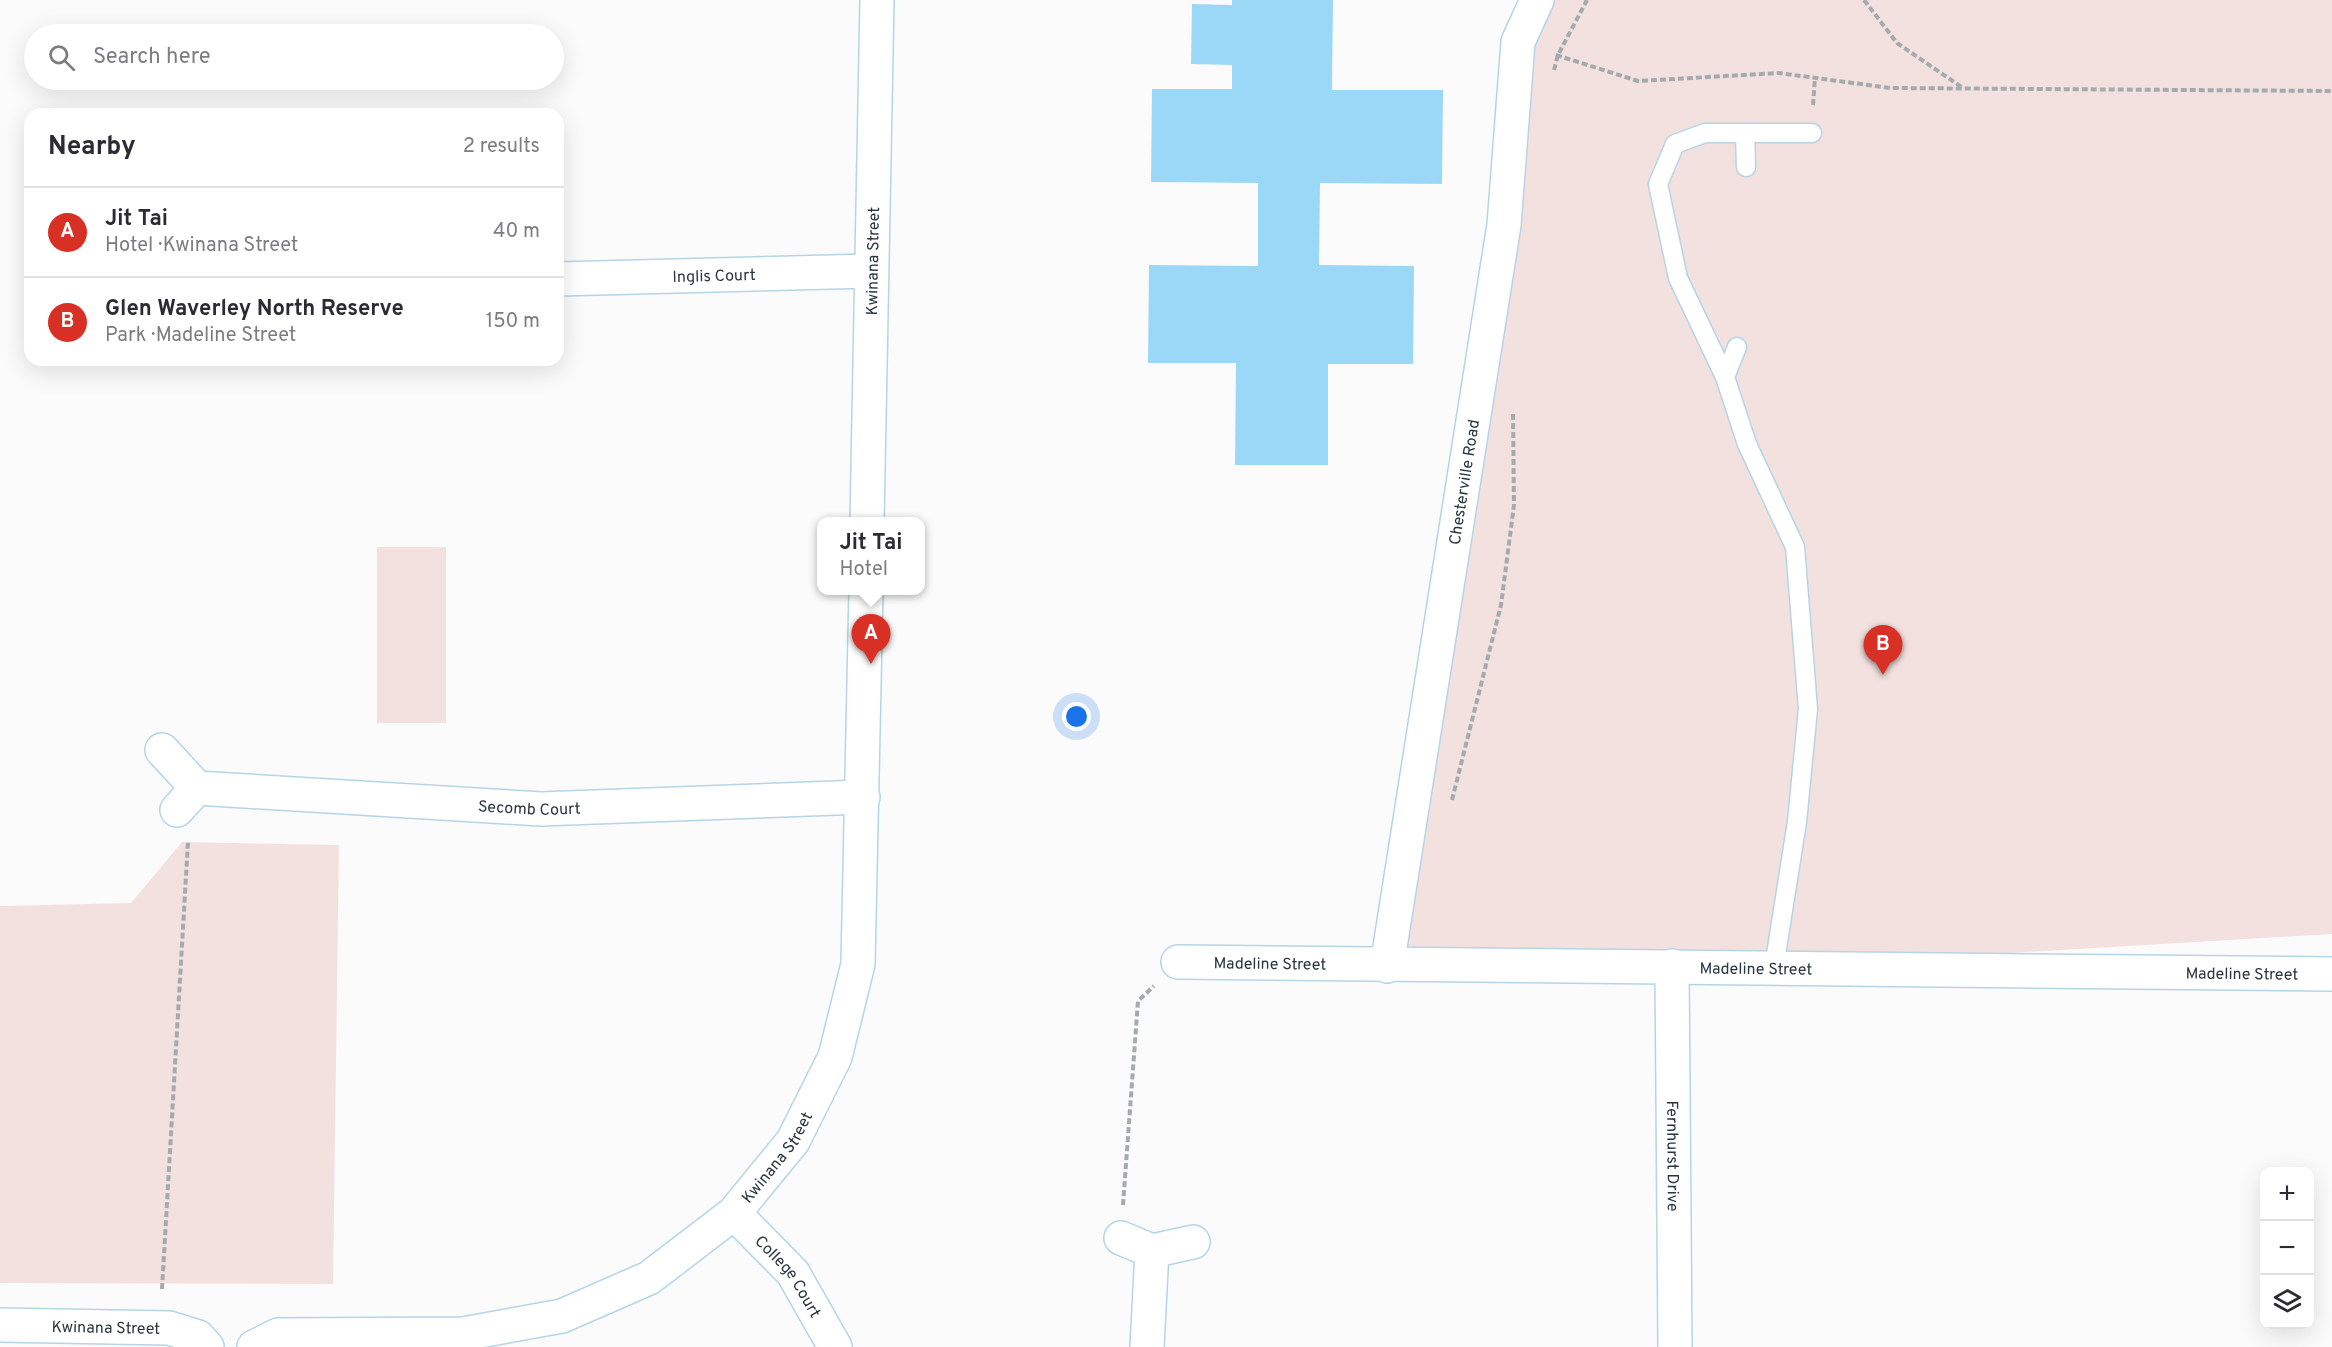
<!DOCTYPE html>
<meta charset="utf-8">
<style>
:root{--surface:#fff;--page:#f2f2f3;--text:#2b2b33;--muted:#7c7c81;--line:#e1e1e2;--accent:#d93025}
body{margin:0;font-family:Overpass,sans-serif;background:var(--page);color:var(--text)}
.controls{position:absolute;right:18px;bottom:18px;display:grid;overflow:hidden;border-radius:12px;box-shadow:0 6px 24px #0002}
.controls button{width:54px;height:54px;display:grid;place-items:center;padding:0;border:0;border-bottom:2px solid var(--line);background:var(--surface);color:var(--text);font:30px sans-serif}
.you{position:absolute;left:1077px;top:717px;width:21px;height:21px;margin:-15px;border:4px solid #fff;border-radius:50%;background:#1a73e8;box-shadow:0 0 0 9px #1a73e833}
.badge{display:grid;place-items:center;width:39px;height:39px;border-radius:50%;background:var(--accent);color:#fff;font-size:20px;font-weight:700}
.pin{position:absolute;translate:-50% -50px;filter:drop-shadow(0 2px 3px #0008)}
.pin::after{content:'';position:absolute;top:32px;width:21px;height:18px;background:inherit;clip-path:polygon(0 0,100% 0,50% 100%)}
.popup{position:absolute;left:817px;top:517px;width:108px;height:78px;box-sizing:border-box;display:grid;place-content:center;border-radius:12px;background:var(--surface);filter:drop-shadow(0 2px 4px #0005);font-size:20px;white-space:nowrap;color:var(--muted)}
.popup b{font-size:22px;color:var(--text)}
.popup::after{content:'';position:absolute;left:50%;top:100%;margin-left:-12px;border:12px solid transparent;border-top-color:var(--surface)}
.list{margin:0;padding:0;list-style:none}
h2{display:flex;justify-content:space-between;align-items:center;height:78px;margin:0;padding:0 24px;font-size:26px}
h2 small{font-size:20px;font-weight:400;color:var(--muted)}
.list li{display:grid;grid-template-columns:39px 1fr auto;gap:18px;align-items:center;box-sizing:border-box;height:90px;padding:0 24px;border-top:2px solid var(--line)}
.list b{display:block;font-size:22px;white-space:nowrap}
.list p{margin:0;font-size:20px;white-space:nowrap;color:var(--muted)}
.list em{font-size:20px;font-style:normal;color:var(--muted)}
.icon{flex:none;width:33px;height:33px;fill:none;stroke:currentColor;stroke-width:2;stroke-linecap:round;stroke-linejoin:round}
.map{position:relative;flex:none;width:2332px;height:1347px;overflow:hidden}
.search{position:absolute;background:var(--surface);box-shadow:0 6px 24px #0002;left:24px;top:24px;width:540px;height:66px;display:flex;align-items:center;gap:15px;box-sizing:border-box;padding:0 21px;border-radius:33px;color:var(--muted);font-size:22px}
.panel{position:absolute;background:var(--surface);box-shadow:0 6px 24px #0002;left:24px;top:108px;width:540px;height:258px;border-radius:18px}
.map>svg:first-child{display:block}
.green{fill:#f3e1e0}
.building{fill:#9bd8f7}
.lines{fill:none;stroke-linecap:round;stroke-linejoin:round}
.service-casing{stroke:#b5d5e6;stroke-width:21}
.minor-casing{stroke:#b5d5e6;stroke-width:36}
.path{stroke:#a5abad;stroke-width:4;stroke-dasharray:6 3;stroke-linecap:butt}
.service{stroke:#fff;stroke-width:18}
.minor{stroke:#fff;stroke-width:33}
.labels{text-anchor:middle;stroke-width:6;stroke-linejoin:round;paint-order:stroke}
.street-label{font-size:16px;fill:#29363d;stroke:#fff}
</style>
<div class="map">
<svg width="2332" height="1347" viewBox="0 0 2332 1347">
<rect width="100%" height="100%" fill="#fbfbfb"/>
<g class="green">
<polygon points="1537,0 2332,0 2332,934 1774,967 1387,966"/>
<rect x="377" y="547" width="69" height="176"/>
<polygon points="182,842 339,845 333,1284 0,1283 0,906 131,903"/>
</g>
<polygon class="building" points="1232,0 1333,0 1332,90 1443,90 1442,184 1320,183 1319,265 1414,266 1413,364 1328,364 1328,465 1235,465 1236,363 1148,363 1149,265 1258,266 1258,183 1151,182 1152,89 1232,89 1232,65 1191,64 1192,4 1232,5"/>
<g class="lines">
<defs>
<g id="service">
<polyline points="1745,133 1746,167"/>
<polyline points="1725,377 1737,347"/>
<polyline points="1774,967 1797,822 1808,709 1795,547 1747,444 1725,377 1678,278 1658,184 1675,144 1705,133 1812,133"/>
</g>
<g id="minor">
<path id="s1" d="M558,279L870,271"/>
<path id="s2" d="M867,522L877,0"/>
<polyline points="162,750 197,788 177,810"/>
<path id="s3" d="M197,788L541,809L863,797"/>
<path id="s4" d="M1178,962L2332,974"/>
<path id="s5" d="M1387,966L1504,225L1518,42L1537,0"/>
<path id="s6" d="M1672,966L1675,1347"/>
<path id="s7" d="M734,1213L793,1273L835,1347"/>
<polyline points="1121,1238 1152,1251 1193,1242"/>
<path id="s8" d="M0,1325L169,1328L198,1337L207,1347"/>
<path id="s9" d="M254,1347L278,1335L463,1334L562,1316L649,1278L734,1213L793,1141L835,1057L858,964L866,590"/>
<polyline points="1147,1347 1152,1251"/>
</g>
</defs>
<use href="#service" class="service-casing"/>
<use href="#minor" class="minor-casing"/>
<g class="path">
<polyline points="1864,0 1897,43 1963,88"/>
<polyline points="1556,55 1638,81 1779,73 1890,88 2332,91"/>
<polyline points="1554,70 1558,55 1587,0"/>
<polyline points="1813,105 1815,78"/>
<polyline points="1452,800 1501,605 1514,505 1513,413"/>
<polyline points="1123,1205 1138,1001 1154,986"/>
<polyline points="162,1289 188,842"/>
</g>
<use href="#service" class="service"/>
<use href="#minor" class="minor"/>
</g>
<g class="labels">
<g class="street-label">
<text dy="6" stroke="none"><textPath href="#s2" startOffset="261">Kwinana Street</textPath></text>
<text dy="6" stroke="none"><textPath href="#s1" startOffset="156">Inglis Court</textPath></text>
<text dy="6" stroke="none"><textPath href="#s5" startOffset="490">Chesterville Road</textPath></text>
<text dy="6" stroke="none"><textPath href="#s3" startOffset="333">Secomb Court</textPath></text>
<text dy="6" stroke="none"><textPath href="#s4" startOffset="92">Madeline Street</textPath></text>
<text dy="6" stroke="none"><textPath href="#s4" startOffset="578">Madeline Street</textPath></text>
<text dy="6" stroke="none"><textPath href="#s4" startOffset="1064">Madeline Street</textPath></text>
<text dy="6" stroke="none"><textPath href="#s9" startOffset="585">Kwinana Street</textPath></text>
<text dy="6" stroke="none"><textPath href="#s6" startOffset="190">Fernhurst Drive</textPath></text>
<text dy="6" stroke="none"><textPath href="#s7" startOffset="84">College Court</textPath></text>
<text dy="6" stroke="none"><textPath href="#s8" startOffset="106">Kwinana Street</textPath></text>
</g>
</g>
</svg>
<div class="controls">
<button>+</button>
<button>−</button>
<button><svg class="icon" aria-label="layers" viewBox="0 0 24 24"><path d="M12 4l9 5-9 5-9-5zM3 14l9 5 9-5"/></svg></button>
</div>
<div class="you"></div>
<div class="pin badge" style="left:871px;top:664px">A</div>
<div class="popup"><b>Jit Tai</b>Hotel</div>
<div class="pin badge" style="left:1883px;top:675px">B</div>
<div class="search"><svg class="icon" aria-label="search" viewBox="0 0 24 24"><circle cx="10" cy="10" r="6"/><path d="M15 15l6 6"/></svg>Search here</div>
<section class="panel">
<h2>Nearby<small>2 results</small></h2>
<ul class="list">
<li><span class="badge">A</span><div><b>Jit Tai</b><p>Hotel · Kwinana Street</p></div><em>40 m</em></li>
<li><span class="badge">B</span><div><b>Glen Waverley North Reserve</b><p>Park · Madeline Street</p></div><em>150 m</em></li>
</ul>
</section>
</div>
